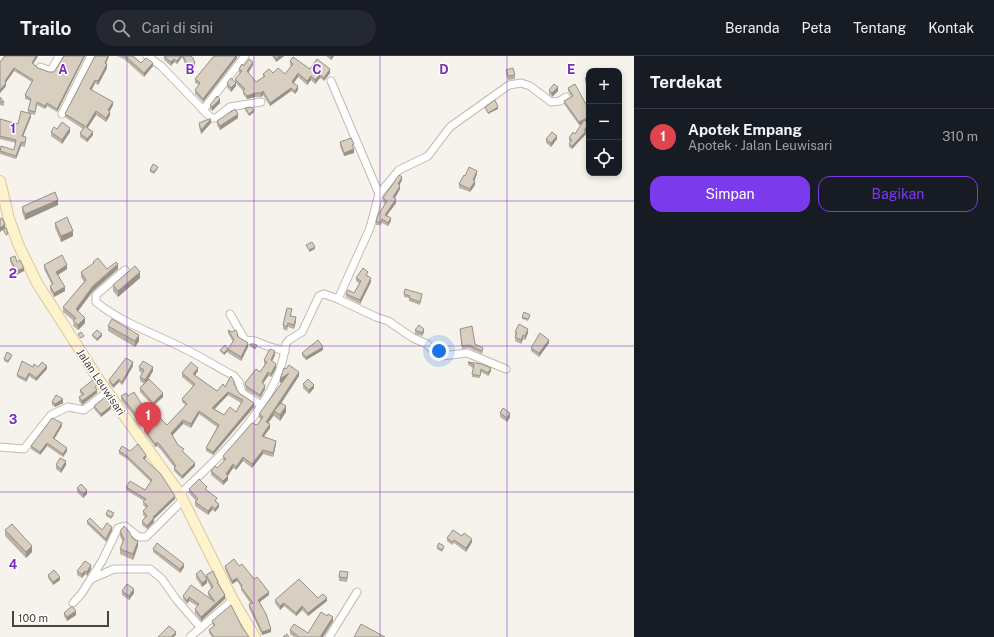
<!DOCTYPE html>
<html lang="id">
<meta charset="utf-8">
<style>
:root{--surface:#171b24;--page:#242831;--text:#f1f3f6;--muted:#9ea1a6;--line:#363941;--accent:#7c3aed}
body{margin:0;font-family:"Public Sans",sans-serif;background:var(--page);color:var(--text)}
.controls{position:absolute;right:12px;top:12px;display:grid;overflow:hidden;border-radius:8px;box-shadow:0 2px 6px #0003}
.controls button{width:36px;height:36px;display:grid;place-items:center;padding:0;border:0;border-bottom:1px solid var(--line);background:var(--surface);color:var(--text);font:20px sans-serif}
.scale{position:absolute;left:12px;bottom:10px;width:97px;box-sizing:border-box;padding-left:4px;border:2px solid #4b4439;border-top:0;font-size:11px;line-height:14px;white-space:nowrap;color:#4b4439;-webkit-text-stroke:3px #fff;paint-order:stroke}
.you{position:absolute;left:439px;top:295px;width:14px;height:14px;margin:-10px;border:3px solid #fff;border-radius:50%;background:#1a73e8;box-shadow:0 0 0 6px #1a73e833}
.badge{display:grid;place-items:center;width:26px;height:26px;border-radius:50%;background:var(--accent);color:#fff;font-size:13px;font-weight:700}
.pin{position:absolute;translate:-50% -33px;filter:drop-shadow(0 1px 2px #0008)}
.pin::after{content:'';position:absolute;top:21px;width:14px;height:12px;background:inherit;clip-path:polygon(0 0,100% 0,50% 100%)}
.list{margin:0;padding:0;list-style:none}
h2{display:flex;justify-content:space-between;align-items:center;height:52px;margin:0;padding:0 16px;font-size:17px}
h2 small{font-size:13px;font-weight:400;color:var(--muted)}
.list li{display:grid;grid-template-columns:26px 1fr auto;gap:12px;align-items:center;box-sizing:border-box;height:56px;padding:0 16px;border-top:1px solid var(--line)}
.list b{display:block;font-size:15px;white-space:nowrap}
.list p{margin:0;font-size:13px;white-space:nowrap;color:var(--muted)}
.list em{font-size:13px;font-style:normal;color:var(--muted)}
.actions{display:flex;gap:8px;padding:12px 16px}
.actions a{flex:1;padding:9px 0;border:1px solid var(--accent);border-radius:12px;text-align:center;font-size:14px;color:var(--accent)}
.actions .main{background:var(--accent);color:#fff}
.icon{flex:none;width:22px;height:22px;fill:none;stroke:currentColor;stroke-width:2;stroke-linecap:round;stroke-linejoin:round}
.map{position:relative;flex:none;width:634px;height:581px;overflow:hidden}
header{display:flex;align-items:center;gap:24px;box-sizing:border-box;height:56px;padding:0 20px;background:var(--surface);border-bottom:1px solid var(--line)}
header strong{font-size:19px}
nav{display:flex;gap:22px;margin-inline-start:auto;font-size:14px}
.search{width:280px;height:36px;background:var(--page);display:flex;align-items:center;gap:10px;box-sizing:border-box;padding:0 14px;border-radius:22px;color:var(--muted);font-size:15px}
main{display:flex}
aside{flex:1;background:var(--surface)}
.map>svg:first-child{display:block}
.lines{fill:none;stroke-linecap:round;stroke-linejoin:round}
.street-casing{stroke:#c2bbae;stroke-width:9}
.secondary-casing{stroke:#d6c79b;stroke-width:12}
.street{stroke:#fff;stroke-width:7}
.secondary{stroke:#fff3cd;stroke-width:10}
.wall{fill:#bab2a6;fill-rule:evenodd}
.shaded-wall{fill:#979187}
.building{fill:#d8cfc1;stroke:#979187;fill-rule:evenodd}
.grid{fill:none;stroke:#7b2cbf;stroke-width:1;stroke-opacity:0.55}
.labels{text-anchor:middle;stroke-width:3;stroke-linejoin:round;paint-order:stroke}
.street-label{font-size:11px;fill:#4b4439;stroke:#fff}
.grid-label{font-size:13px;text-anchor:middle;font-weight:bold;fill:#7b2cbf;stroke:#fff;stroke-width:3;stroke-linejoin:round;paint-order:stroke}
</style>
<header>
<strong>Trailo</strong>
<div class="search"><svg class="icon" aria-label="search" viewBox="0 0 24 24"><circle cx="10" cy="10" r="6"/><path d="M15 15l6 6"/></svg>Cari di sini</div>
<nav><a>Beranda</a><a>Peta</a><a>Tentang</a><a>Kontak</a></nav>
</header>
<main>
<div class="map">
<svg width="634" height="581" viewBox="0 0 634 581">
<rect width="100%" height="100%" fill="#f6f3ec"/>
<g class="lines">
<defs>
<g id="street">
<polyline points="147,0 161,10 211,62 216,62 230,51 261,46"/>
<polyline points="40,11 51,15 59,0"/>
<polyline points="331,25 379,138"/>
<polyline points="203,54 245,0"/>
<polyline points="62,58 91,0"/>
<path d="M125,214L96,239V246C122,267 153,277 183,292C200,300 217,311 234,320L239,326L242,337L261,349"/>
<polyline points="338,243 376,261 388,265 413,282 427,288 437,299 442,300 467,297 506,313"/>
<polyline points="230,258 245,284 255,285 267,290 285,295"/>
<polyline points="0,391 24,393 51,359 68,351 84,354 107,336"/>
<path d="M180,438C217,403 256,368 277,321C282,311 284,299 286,288L289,284L302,276L319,240L324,238L338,243L370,172L379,138L399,114L428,100L450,71L509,29L521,27L530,30L551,46L560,45L566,41"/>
<polyline points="91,523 114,513 150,513 162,523 176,543 201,572"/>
<polyline points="73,547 82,537 102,505 118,472 125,470 139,481 146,481 183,444"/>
<polyline points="190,581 233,544"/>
<polyline points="329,581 357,536"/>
</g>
<polyline id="secondary" points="0,125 9,163 19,190 37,227 101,327 180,438 233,544 255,581"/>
</defs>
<use href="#street" class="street-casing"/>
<use href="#secondary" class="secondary-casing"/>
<use href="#street" class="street"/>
<use href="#secondary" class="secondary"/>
</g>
<g class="wall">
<polygon points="3,0 38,0 33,8 38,12 49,16 54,16 64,0 85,0 57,56 47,50 45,53 37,49 35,59 28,57 28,54 31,45 25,43 25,39 32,26 14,15 6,26 6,30 0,37 0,6 4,1"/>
<polygon points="95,0 109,0 106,7 107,12 98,29 95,27 92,34 113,49 110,55 110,59 106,66 96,59 94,62 88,72 93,79 87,86 80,81 80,77 83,73 65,61 65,58"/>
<polygon points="117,0 133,0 141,7 153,10 144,21 124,3"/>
<polygon points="164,0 191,0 195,10 188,14 182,1 177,8 174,6 171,10 164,4"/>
<polygon points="214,0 239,0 238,1 237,0 237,2 203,46 195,38 195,34 199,29 195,27 195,23"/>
<polygon points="272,0 284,0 276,6"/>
<polygon points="326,0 334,0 331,4"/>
<polygon points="290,5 310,13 330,17 324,25 320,22 315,28 311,24 307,29 298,21 294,27 298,34 295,38 291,35 270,50 263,39 261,41 255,41 247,43 243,38 243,35 236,27 236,30 231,36 227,31 227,27 235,26 235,23 240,18 239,16 239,13 244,10 253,9 248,17 256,26 263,21 263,18 273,17 285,18 291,10 290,9"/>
<polygon points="506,14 515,19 515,23 508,24 506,18"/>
<polygon points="589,20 588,32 585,26 585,22"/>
<polygon points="568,32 589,54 589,64 586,65 586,78 572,93 569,91 569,88 570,86 569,85 569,82 575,78 582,68 579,69 564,48 564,45 572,41 568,35"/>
<polygon points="549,34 558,35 552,41 549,38"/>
<polygon points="0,41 4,46 4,50 0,49"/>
<polygon points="220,47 212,55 210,53 210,49"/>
<polygon points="245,52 254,56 249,60 245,54"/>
<polygon points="31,61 23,80 26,84 25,91 21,90 16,103 0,98 0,92 14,94 16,87 0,83 0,63 18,68"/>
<polygon points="238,62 220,74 217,69 217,65"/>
<polygon points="199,67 211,67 201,78 199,71"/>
<polygon points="57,73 70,76 62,88 51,80 51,76"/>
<polygon points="546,83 557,83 551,91 546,87"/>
<polygon points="340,86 354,92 353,92 354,97 344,100 340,90"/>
<polygon points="158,113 154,118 150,116 150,114"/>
<polygon points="477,118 474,125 475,129 470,136 459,132 459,128 465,120"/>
<polygon points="402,124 399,129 400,133 395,142 396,147 387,159 391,165 388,170 382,167 381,169 376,169 376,166 385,148 383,146 383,142"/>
<polygon points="58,149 25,164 22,156 22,151"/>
<polygon points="55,167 73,180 61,186 55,172"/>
<polygon points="10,202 17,206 24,215 16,219 10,205"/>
<polygon points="93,206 107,213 118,213 93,235 78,255 85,267 78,274 73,270 74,265 63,256 63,251 84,226 81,221 81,216 93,208"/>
<polygon points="44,209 67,213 58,219 65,235 54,241 50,234 50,230 52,229 44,213"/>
<polygon points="368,219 368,220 371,226 360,248 346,241 346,238 354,237 359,227 356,225 356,222"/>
<polygon points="140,222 118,241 113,235 113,229"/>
<polygon points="404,238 422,241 420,249 409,245 409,242 404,241"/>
<polygon points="292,257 291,260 296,265 294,273 288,271 287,275 283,273 283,269"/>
<polygon points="530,260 528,265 522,263 522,261"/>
<polygon points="108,270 139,285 135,291 108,275"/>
<polygon points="460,273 475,288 483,295 482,298 469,292 462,293"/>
<polygon points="228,274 238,281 248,291 241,305 228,297 228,295 224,299 220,295 220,294 228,293 233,286 228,277"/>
<polygon points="415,274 424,276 422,280 415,278"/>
<polygon points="515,276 528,277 525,284 523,283 521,288 515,285"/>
<polygon points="92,279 102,280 97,285 92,280"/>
<polygon points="549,287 539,301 531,295 531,292"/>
<polygon points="250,288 257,291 255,294 250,290"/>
<polygon points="323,294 306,304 302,300 302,297"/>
<polygon points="275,299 272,305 276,312 271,321 268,320 263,327 265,333 260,342 246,334 245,327 260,316 265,308 264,308 264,304"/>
<polygon points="12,301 8,307 4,305 4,303"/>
<polygon points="468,306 491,315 488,320 481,316 480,322 472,321 473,312 468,309"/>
<polygon points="133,310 122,329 119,326 113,332 109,327 109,324"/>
<polygon points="33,311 38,311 47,313 36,325 29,320 26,326 17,321 17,319"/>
<polygon points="139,311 153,315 148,324 163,341 153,350 140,336 140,332 144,328 140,325 140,321 142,317 139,315"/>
<path d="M198,315L195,319L217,335L225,331L234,329L239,337L254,351L213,399L206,395V392L217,371L199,358L191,372L183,368L172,379L178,389L195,410L182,423L174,415V411L161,394L157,390L155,391L144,376V373L152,367V364L154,362L150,357V353L160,359L158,360L167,369L186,350L182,346V343L193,330L182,321V317ZM228,339L241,347L236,356L224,359L215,353Z"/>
<polygon points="299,320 281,348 286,356 280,365 274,360 274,359 268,367 270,372 264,380 276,388 273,401 263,398 252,412 243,405 236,414 233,412 228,420 228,424 223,429 211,419 211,415 217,412 224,405 223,404 223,400 257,369 261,363 259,362 259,358 283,325 280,327 280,323"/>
<polygon points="303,328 314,332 309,338 303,332"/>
<polygon points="97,332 96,333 97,337 82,349 79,345 79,341 82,339 80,337 80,334"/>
<polygon points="121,340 128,340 146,359 138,365 121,344"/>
<polygon points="52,346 63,347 55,351 52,349"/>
<polygon points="94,350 111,353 101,361 94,353"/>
<polygon points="500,357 510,361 507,366 500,361"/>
<polygon points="62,370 54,383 67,395 63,401 47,390 40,399 31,393 31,390"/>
<polygon points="119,395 130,395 146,402 145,403 175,443 154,463 154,466 147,473 142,469 142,465 145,461 143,459 143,455 146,452 143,449 144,445 126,434 126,431 145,434 151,426 127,403 119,398"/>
<polygon points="56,409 66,409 61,417 56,413"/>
<polygon points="77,432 87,438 83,442 77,436"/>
<polygon points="189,433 207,434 217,446 219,451 215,456 212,454 208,459 195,450 195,446 196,445 189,437"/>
<polygon points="106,458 114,459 111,463 106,460"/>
<polygon points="87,465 102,474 112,474 106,486 87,468"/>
<polygon points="5,474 32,496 26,502 5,480"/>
<polygon points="120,475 138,490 133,504 120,498 120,493 123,486 120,480"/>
<polygon points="462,480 472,486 466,496 454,487 452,489 447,485 447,482"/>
<polygon points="437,491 444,492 442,496 437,493"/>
<polygon points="153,493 184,511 180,517 153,496"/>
<polygon points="225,510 239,510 254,523 269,539 260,546 271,576 262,579 249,552 249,548 251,548 241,534 241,531 237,525 232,528 225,513"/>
<polygon points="91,513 87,520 85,518 82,522 77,519 77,515"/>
<polygon points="196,518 206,522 206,519 218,529 225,543 201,565 195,557 195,553 197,550 189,545 187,548 183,543 183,540 210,543 208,539 208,536 211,532 207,524 207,527 202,531 196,522"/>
<polygon points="48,519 60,524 53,529 48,522"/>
<polygon points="348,520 347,526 339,525 339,521"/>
<polygon points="122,535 134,537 129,544 122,539"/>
<polygon points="318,542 327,545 308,560 302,554 296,560 284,550 280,554 275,547 275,544"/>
<polygon points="64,557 76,559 67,565 64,560"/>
<polygon points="212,565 242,571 249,581 212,581 209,577 209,574 214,570 212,568"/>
<polygon points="333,565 323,581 294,581 290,578 290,574 308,577"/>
</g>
<g class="shaded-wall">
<polygon points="36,0 38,0 32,10 32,7"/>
<polygon points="84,0 85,0 57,56 57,53"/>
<polygon points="108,0 109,0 105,10 105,7"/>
<polygon points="181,0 182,0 182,1 177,8 177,5"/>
<polygon points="236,0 237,0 237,2 203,46 203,43"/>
<polygon points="280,0 284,0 276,6 276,3"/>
<polygon points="331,0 334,0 331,4"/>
<polygon points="174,3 174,6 171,10 171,6"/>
<polygon points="253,6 253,9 247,19 247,15"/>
<polygon points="153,7 153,10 144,21 144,17"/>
<polygon points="195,7 195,10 188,14 188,10"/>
<polygon points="107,8 107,12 98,29 98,25"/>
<polygon points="14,12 14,15 5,28 5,25"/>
<polygon points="330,13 330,17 324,25 324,22"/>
<polygon points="298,17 298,21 292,29 292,26"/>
<polygon points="320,19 320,22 315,28 315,24"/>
<polygon points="311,20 311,24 307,29 307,25"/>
<polygon points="95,24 95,27 90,36 90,33"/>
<polygon points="6,27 6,30 0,37 0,34"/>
<polygon points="236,27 236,30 231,36 231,32"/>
<polygon points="298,30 298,34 295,38 295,35"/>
<polygon points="558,31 558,35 552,41 552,37"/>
<polygon points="291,32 291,35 270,50 270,47"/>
<polygon points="263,35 263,39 261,41 261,37"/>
<polygon points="621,35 621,38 619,39 619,36"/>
<polygon points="255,37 255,41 247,43 247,40"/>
<polygon points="220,43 220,47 212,55 212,51"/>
<polygon points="113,46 113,49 108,58 108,54"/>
<polygon points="47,47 47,50 45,53 45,50"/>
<polygon points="498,51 498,53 488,58 488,57"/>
<polygon points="254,54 254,56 249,60 249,58"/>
<polygon points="96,55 96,59 86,74 86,71 94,58"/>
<polygon points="110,56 110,59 106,66 106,62"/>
<polygon points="31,58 31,61 22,83 22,80"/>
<polygon points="238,58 238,62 220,74 220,70"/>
<polygon points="589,61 589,64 579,69 579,66"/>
<polygon points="211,63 211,67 201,78 201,74"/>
<polygon points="589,68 589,71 586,76 586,78 572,93 572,90"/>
<polygon points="70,72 70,76 62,88 62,84"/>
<polygon points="93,76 93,79 87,86 87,83"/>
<polygon points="557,80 557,83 551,91 551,87"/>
<polygon points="21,86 21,90 16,103 16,100"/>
<polygon points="354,93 354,97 344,100 344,97"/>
<polygon points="477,115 477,118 473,128 473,124"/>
<polygon points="402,121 402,124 398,132 398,128"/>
<polygon points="475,125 475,129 470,136 470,133"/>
<polygon points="400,130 400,133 393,145 393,141"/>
<polygon points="396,143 396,147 385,162 385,159"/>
<polygon points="58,144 58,149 25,164 25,158"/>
<polygon points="391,162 391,165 388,170 388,167"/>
<polygon points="5,168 5,172 0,176 0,172"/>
<polygon points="73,175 73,180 61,186 61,180"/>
<polygon points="315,191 315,193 309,196 309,194"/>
<polygon points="118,208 118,213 93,235 76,258 76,253 93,230"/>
<polygon points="67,209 67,213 56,220 56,216"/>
<polygon points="24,212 24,215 16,219 16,215"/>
<polygon points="140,216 140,222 118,241 118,235"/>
<polygon points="371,222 371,226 360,248 360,244"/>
<polygon points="65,231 65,235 54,241 54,237"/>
<polygon points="296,261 296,265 294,273 294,269"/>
<polygon points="85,262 85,267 78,274 78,269"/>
<polygon points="424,273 424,276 422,280 422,277"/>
<polygon points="528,273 528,277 525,284 525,280"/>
<polygon points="102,278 102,280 97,285 97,283"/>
<polygon points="139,279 139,285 135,291 135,285"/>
<polygon points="523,279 523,283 521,288 521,284"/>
<polygon points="549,284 549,287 539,301 539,297"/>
<polygon points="248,287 248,291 241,305 241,301"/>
<polygon points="323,291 323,294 306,304 306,301"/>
<polygon points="228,293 228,295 224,299 224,297"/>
<polygon points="275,295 275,299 271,307 271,304"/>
<polygon points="133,306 133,310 122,329 122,326"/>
<polygon points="276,308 276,312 271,321 271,318"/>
<polygon points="47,310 47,313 36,325 36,322"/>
<polygon points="153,311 153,315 145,328 145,324"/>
<polygon points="198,312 198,315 193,322 193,318"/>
<polygon points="491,312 491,315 488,320 488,317"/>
<polygon points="268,316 268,320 262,329 262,326"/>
<polygon points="299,316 299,320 275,356 274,355"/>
<polygon points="29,317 29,320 26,326 26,323"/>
<polygon points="289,317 289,321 280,327 280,323"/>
<polygon points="119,323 119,326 113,332 113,329"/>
<polygon points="314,329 314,332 309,338 309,334"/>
<polygon points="265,330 265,333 260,342 260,339"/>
<polygon points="97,334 97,337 82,349 82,345"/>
<polygon points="228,336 228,339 212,355 212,352"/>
<polygon points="163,337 163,341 153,350 153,347"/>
<polygon points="63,343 63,347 55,351 55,348"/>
<polygon points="254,347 254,351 213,399 213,396"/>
<polygon points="111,350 111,353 101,361 101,358"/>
<polygon points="286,350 286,356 280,365 280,359"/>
<polygon points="146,355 146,359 138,365 138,361"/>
<polygon points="160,355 160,359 155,363 155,359"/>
<polygon points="199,355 199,358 191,372 191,368"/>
<polygon points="274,355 274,359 266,370 266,366"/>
<polygon points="510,357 510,361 507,366 507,362"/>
<polygon points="183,364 183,368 171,381 171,377"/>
<polygon points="62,367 62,370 53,385 53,382"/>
<polygon points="270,368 270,372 262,383 262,380"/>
<polygon points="276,385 276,388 273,401 273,397"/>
<polygon points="157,386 157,390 155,391 155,388"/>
<polygon points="47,387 47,390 40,399 40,396"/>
<polygon points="67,392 67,395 63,401 63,398"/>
<polygon points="263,394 263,398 252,412 252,408"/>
<polygon points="146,399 146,402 143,405 143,402"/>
<polygon points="243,401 243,405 236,414 236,411"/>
<polygon points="66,405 66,409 61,417 61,413"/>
<polygon points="195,407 195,410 182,423 182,420"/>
<polygon points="233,408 233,412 226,422 226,418"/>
<polygon points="228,420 228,424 223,429 223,425"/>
<polygon points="87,434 87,438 83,442 83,438"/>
<polygon points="175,440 175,443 154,463 154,466 147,473 147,470 153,461"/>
<polygon points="219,448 219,451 215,456 215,453"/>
<polygon points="212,450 212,454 208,459 208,455"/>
<polygon points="112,471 112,474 106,486 106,483"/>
<polygon points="472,483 472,486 466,496 466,492"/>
<polygon points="138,485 138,490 133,504 133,498"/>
<polygon points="32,490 32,496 26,502 26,496"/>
<polygon points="184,508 184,511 180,517 180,513"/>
<polygon points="91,509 91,513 87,520 87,516"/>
<polygon points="85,515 85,518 82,522 82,518"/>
<polygon points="60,521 60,524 53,529 53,526"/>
<polygon points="237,522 237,525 232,528 232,525"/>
<polygon points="207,523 207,527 202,531 202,527"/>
<polygon points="134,533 134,537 129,544 129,540"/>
<polygon points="269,536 269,539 258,547 258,544"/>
<polygon points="225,539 225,543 201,565 201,561"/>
<polygon points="189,541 189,545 187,548 187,545"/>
<polygon points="327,542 327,545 308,560 308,557"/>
<polygon points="284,547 284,550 280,554 280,550"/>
<polygon points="302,550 302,554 296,560 296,557"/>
<polygon points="76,555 76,559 67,565 67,561"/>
<polygon points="333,561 333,565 323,581 320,581"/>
<polygon points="271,573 271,576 262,579 262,576"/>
<polygon points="176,576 176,579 174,581 172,581"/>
</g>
<g class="building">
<polygon points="5,0 36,0 32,7 38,12 49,16 54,16 64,0 84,0 57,53 47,47 45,50 37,46 35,56 28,54 31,43 25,39 33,24 14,12 5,25 6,27 0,34 0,6"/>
<polygon points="95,0 108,0 105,7 107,8 98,25 95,24 90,33 113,46 108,54 110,56 106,62 96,55 94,58 86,71 93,76 87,83 80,77 85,70 65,58"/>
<polygon points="125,0 133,0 141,7 146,2 153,7 144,17"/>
<polygon points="164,0 181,0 177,5 174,3 171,6"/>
<polygon points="183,0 191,0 193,2 195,7 188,10"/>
<polygon points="214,0 236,0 203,43 195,34 200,27 195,23"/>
<polygon points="274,0 280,0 276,3"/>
<polygon points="293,1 310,13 317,3 330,13 324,22 320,19 315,24 311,20 307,25 298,17 292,26 298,30 295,35 291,32 270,47 263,35 261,37 255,37 247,40 243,35 245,33 235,23 242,15 239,13 242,8 244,10 249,3 253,6 247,15 256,26 265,20 263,18 269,13 273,17 278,12 285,18 293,8 290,5"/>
<polygon points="513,12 515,19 508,20 506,14"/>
<polygon points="589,20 589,27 588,28 585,22"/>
<polygon points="231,22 236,27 231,32 227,27"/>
<polygon points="554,28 558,31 552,37 549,34"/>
<polygon points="575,28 589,54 589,61 579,66 564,45 573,40 568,32"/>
<polygon points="217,40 220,43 212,51 210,49"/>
<polygon points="0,41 4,46 0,46"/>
<polygon points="495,44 498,51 488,57 485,51"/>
<polygon points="251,51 254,54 249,58 245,52"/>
<polygon points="235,53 238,58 220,70 217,65"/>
<polygon points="21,55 31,58 22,80 26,81 25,87 21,86 16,100 0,95 1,90 14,94 16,84 0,80 0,63 18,68"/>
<polygon points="209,63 211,63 201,74 199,67"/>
<polygon points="584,64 589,68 584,74 586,75 572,90 569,88 572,84 569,82 573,76 575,78"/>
<polygon points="62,66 70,72 62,84 51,76 54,71 57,73"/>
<polygon points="552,76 557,80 551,87 546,83"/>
<polygon points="351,82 354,88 352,89 354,93 344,97 340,86"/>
<polygon points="153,108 158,111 154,116 150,114"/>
<polygon points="469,111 477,115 473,124 475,125 470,133 459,128 464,119 465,120"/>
<polygon points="399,119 402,121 398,128 400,130 393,141 396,143 385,159 391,162 388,167 382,163 381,166 376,166 378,159 387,145 383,142"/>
<polygon points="55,136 58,144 25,158 22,151"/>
<polygon points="67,161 73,175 61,180 55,167"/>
<polygon points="2,162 5,168 0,172 0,163"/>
<polygon points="6,172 8,178 6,179 3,173"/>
<polygon points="312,186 315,191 309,194 306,189"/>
<polygon points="62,199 67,209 56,216 65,231 54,237 50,230 53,228 44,209"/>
<polygon points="15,200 17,206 20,204 24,212 16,215 10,202"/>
<polygon points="98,202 107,213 116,206 118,208 93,230 76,253 85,262 78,269 73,265 76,262 63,251 86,224 81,216 94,207 93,206"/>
<polygon points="135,210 140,216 118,235 113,229"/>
<polygon points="363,212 368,216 366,219 371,222 360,244 346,238 348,234 354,237 361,225 356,222"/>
<polygon points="405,233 422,238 420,246 409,242 410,240 404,238"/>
<polygon points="287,252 292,253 290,260 296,261 294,269 288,267 287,271 283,269"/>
<polygon points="524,256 530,259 528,263 522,261"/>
<polygon points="112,263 139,279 135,285 108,270"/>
<polygon points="519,268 528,273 525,280 523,279 521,284 515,281 517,277 515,276"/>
<polygon points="419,269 424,273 422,277 415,274"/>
<polygon points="472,270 475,288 483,292 482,295 469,289 462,290 460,273"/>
<polygon points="97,274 102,278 97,283 92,279"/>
<polygon points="228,274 232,276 236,274 238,279 237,280 248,287 241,301 228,293 234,284"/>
<polygon points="81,276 84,280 81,282 78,278"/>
<polygon points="540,277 549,284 539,297 531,292"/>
<polygon points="318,284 323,291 306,301 302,297"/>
<polygon points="250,288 254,288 257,289 255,292"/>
<polygon points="225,289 228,293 224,297 220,294"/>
<polygon points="270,293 275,295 271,304 276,308 271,318 268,316 262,326 265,330 260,339 246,330 245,327 256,313 260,316 267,306 264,304"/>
<polygon points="7,296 12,299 8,305 4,303"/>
<polygon points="126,302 133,306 122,326 119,323 113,329 109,324"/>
<polygon points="22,305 33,311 34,308 38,311 42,306 47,310 36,322 29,317 26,323 17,319"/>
<polygon points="143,305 153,311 145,324 140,321 144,314 139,311"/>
<path d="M191,306L198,312L193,318L217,335L223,328L225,331L231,320L234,325V328L239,337L254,347L213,396L206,392L219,369L199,355L191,368L183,364L171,377L178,389L184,393L182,395L195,407L182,420L174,412L176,410L161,390L157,386L155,388L144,373L154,366L152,364L157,359L167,369L187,348L182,343L195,328L182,317ZM228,336L243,344L236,356L230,351L224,359L212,352Z"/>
<polygon points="468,306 482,308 491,312 488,317 481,313 480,320 472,318 474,309"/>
<polygon points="289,309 299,316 266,366 270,368 262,380 276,385 273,397 263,394 252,408 243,401 236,411 233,408 226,418 228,420 223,425 211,415 215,410 217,412 226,403 223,400 252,367 257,369 263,361 259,358 289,317 280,323 284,312 286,313"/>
<polygon points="149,323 163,337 153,347 140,332"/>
<polygon points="308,323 314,329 309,334 303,328"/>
<polygon points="93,324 97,329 95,331 97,334 82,345 79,341 84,338 80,334"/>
<polygon points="134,336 146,355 138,361 121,340 126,337 128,340"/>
<polygon points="56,339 63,343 55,348 52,346"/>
<polygon points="105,341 111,350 101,358 94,350"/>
<polygon points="281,347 286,350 280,359 274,355"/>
<polygon points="155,349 160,355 155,359 150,353"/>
<polygon points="503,352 510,357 507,362 500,357"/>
<polygon points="52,362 62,367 53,382 67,392 63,398 47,387 40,396 31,390"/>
<polygon points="138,388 146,399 143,402 160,417 175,440 153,461 154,462 147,470 142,465 147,460 143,455 148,450 143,446 146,443 126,431 130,425 145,434 152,424 127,400 119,395 122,390 130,395"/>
<polygon points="60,402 66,405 61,413 56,409"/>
<polygon points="199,423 207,431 205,433 217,442 215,445 219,448 215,453 212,450 208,455 195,446 198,443 189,433"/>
<polygon points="81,428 87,434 83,438 77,432"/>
<polygon points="108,454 114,457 111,461 106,458"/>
<polygon points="90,462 102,474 107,467 112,471 106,483 87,465"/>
<polygon points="12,468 32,490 26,496 5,474"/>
<polygon points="124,470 128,474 133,483 138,485 133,498 120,493 124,483 120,475"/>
<polygon points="453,474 462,480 464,477 472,483 466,492 454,484 452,486 447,482"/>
<polygon points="157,487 184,508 180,513 153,493"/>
<polygon points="439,487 444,490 442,494 437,491"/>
<polygon points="234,503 239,510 242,508 254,523 257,521 269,536 258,544 266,558 271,573 262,576 249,548 253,547 241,531 242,530 237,522 232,525 225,510"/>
<polygon points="85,505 91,509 87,516 85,515 82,518 77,515"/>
<polygon points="54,514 60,521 53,526 48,519"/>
<polygon points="201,514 207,523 202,527 196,518"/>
<polygon points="213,515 218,526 217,526 225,539 201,561 195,553 199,548 189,541 187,545 183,540 191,529 215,546 208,536 213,531 206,519"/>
<polygon points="340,515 348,516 347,522 339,521"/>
<polygon points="299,523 318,542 323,538 327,542 308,557 302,550 296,557 284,547 280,550 275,544"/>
<polygon points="127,528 134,533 129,540 122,535"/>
<polygon points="231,549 242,571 249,581 214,581 209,574 215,569 212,565"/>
<polygon points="72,550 76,555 67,561 64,557"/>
<polygon points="321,556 327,560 328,558 333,561 320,581 299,581 290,574 294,568 308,577"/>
<polygon points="361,568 385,581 354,581"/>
<polygon points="169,570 176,576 172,580 173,581 158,581"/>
<polygon points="287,578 289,581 283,581"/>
</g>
<path class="grid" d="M127,0V581M254,0V581M380,0V581M507,0V581M0,145H634M0,290H634M0,436H634"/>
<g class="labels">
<g class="street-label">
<text transform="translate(101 326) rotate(56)" y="4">Jalan Leuwisari</text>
</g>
</g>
<g class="grid-label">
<text x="63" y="18">A</text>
<text x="190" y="18">B</text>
<text x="317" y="18">C</text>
<text x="444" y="18">D</text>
<text x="571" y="18">E</text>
<text x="13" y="77">1</text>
<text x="13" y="222">2</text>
<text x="13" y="368">3</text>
<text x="13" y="513">4</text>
</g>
</svg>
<div class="controls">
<button>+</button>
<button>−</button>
<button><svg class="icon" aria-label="locate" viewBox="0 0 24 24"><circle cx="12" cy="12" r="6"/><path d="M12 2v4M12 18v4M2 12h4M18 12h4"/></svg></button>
</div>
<div class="scale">100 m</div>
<div class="you"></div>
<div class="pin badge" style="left:148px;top:379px;background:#e0444e">1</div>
</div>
<aside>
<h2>Terdekat<small></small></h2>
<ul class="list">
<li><span class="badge" style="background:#e0444e">1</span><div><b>Apotek Empang</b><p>Apotek · Jalan Leuwisari</p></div><em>310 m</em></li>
</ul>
<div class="actions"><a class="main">Simpan</a><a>Bagikan</a></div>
</aside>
</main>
